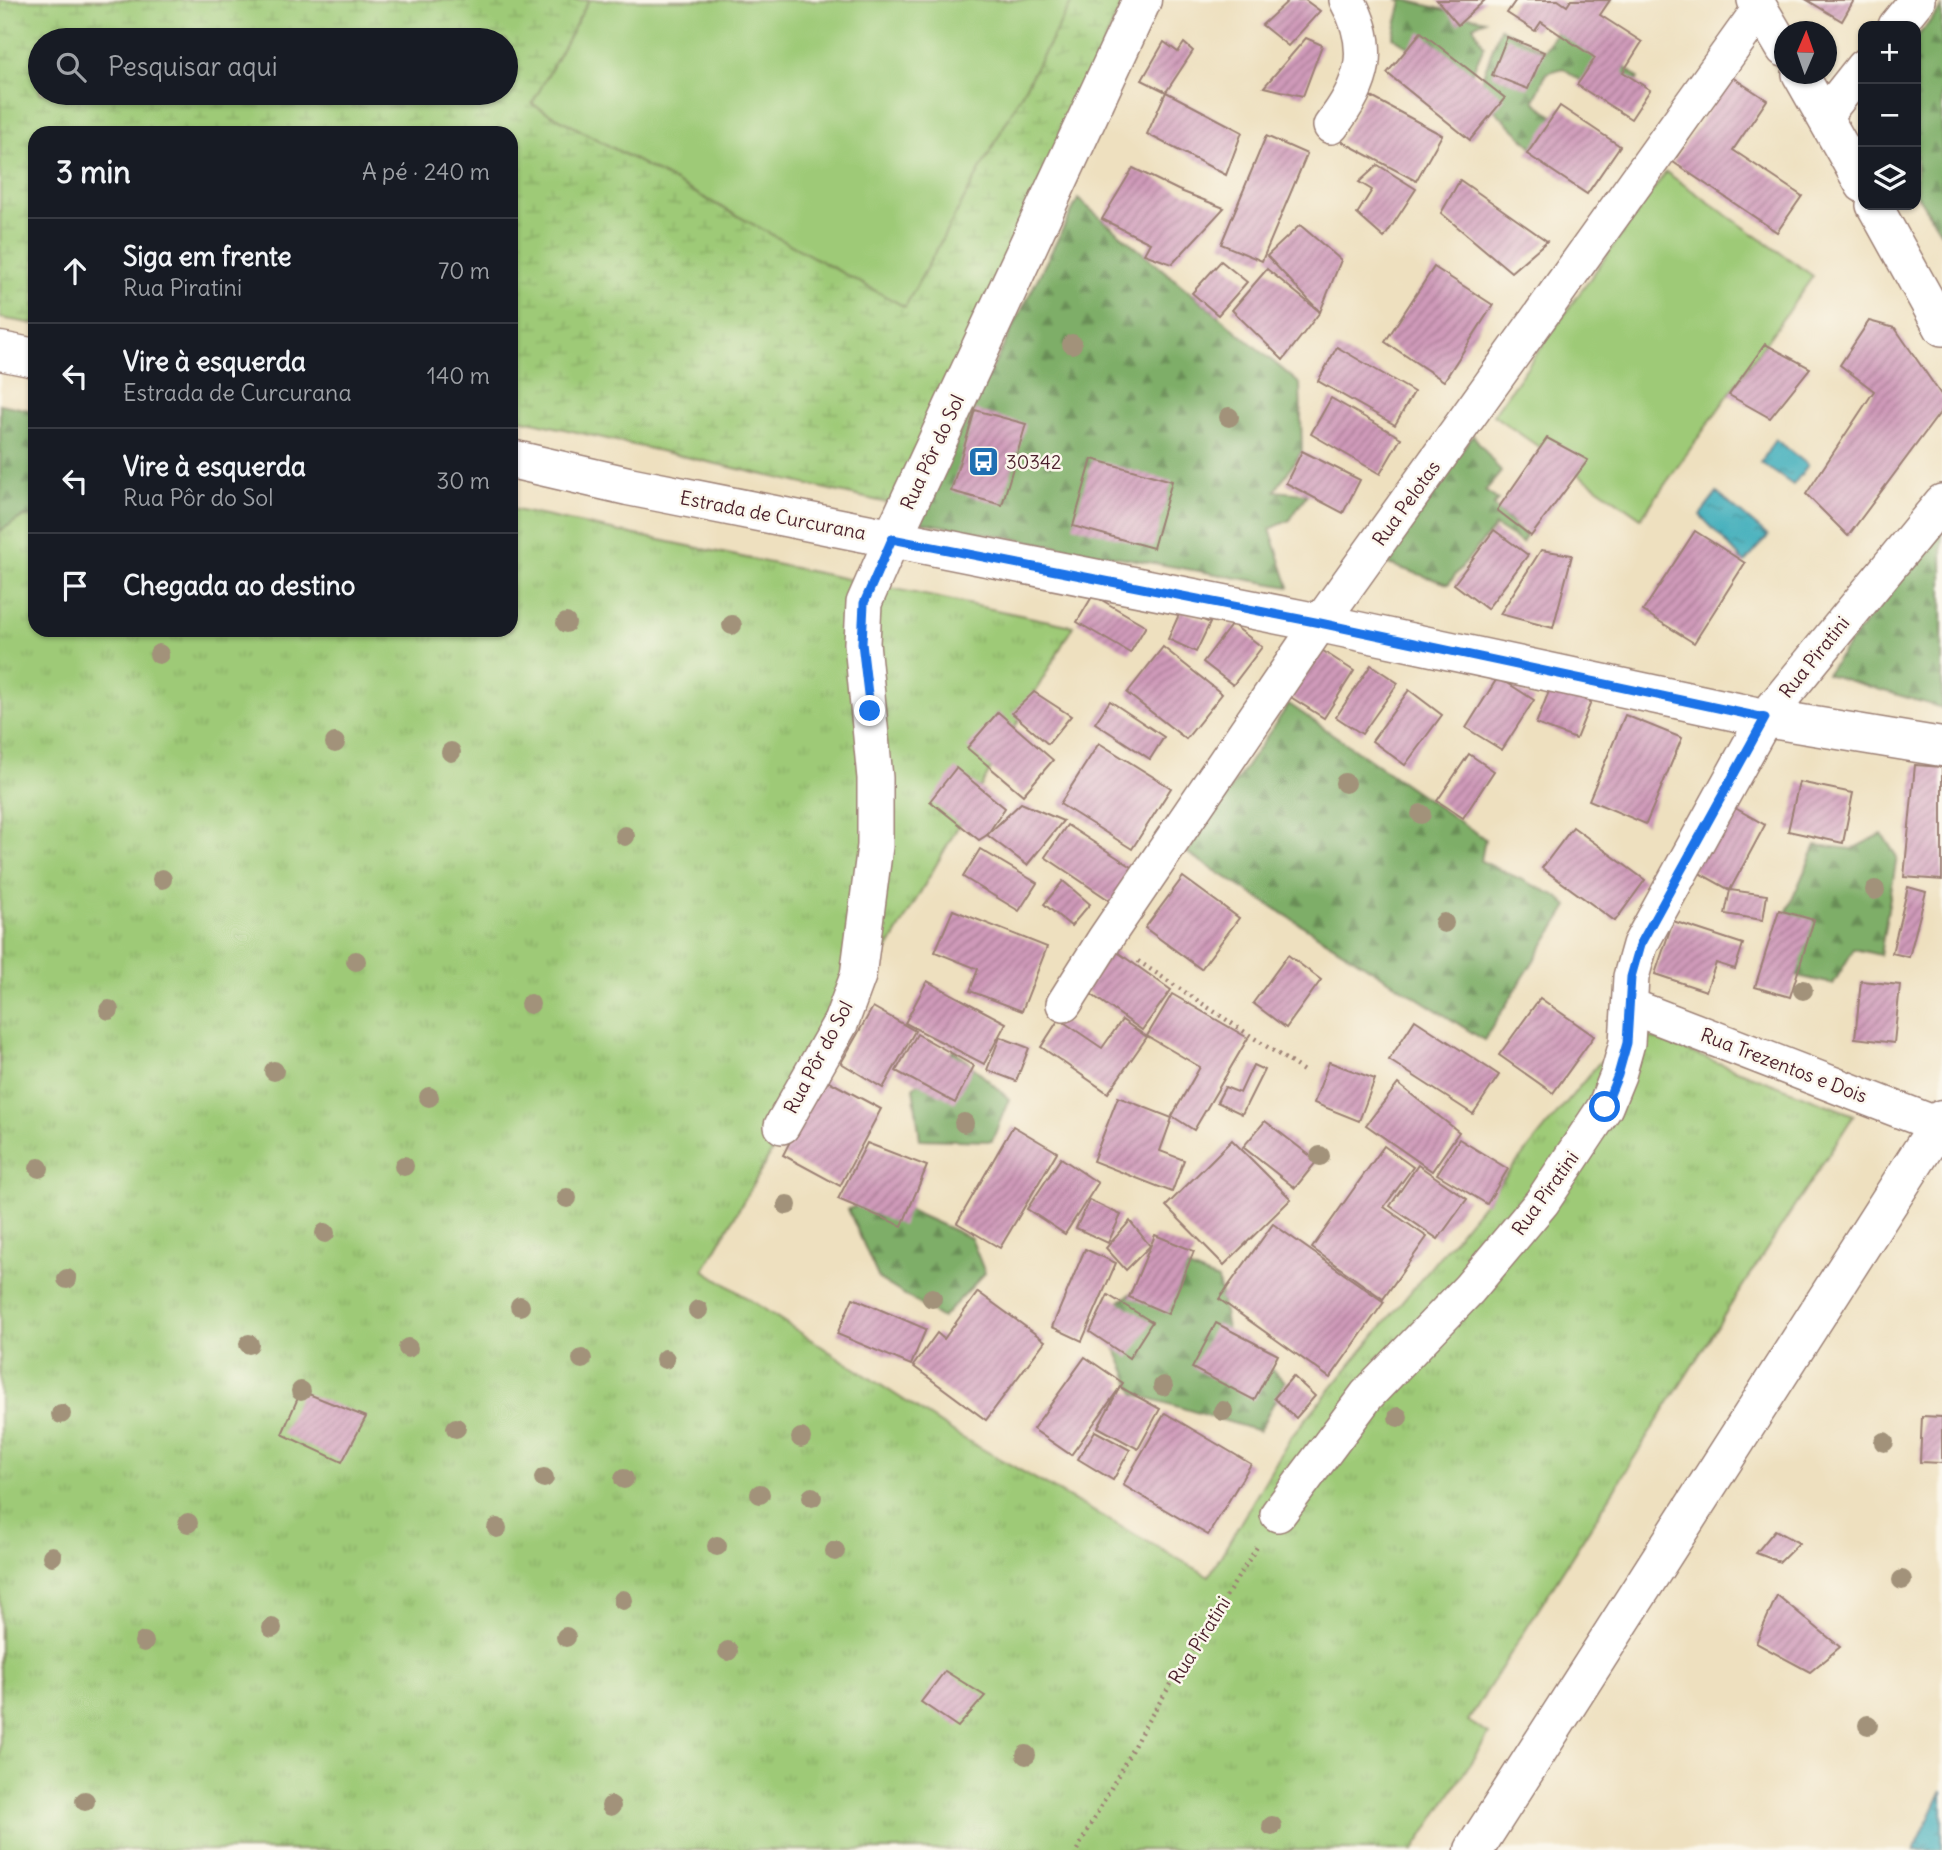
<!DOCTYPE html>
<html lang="pt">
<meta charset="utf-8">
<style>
:root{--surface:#171b24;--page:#242831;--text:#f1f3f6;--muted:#9ea1a6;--line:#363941}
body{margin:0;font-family:Delius,sans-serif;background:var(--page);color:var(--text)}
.controls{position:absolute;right:21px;top:21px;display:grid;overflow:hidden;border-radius:14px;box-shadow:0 2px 5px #0004}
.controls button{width:63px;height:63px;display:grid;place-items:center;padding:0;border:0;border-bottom:2px solid var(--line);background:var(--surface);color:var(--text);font:35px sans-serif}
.compass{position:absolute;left:1774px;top:21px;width:63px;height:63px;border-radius:50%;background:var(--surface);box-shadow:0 2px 5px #0004;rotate:2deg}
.stop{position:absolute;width:21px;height:21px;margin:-16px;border:5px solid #1a73e8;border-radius:50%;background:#fff}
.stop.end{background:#1a73e8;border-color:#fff;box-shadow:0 2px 7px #0008}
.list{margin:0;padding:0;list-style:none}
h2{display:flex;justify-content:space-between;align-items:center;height:91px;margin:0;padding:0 28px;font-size:30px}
h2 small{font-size:23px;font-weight:400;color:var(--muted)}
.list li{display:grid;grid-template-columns:46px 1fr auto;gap:21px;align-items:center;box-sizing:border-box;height:105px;padding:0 28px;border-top:2px solid var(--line)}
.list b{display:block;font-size:26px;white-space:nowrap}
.list p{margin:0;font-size:23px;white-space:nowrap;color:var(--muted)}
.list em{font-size:23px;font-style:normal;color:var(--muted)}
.icon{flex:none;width:38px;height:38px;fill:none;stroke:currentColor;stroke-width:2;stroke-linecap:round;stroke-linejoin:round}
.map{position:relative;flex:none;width:1942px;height:1850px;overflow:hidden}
.search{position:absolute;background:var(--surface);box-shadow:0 2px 5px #0004;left:28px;top:28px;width:490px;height:77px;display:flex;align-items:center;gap:18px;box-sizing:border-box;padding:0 24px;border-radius:38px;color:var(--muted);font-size:26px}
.panel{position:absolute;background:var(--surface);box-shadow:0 2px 5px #0004;left:28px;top:126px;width:490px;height:511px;border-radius:21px}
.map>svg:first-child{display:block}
.grass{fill:url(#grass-tufts);stroke:#747451;stroke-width:2}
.forest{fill:url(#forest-firs);stroke:#64664a;stroke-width:2}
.wetland{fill:url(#wetland-marsh);stroke:#747451;stroke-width:2;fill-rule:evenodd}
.pitch{fill:#9eca77;stroke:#747451;stroke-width:2}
.water{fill:url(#water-ripples);stroke:#446673;stroke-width:2}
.building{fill:url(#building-hatch)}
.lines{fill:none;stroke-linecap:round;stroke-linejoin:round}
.minor-casing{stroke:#9c8075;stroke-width:38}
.secondary-casing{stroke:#9c8075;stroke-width:41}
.primary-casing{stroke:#9c8075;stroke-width:41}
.path{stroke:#9c8075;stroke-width:4.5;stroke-dasharray:2 5;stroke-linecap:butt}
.minor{stroke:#fff;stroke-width:35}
.secondary{stroke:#fff;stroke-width:38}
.primary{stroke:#fff;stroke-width:38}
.tree{fill:#a2927a}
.route{stroke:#1a73e8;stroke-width:9}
.labels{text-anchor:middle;stroke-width:5;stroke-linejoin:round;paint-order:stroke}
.street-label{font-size:19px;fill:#4a1f2b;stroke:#fbf7ec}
.poi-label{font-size:19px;fill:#4a1f2b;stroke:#fbf7ec;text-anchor:start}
</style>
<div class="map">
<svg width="1942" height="1850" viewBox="0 0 1942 1850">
<defs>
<pattern id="grass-tufts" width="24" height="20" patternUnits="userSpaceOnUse" patternTransform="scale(1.75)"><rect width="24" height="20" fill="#9eca77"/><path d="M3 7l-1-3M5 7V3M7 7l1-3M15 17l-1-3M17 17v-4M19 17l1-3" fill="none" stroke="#8aad67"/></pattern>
<pattern id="forest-firs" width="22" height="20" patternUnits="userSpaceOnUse" patternTransform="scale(1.75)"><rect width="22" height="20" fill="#7eae68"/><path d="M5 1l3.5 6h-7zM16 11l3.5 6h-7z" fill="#698d56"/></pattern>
<pattern id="wetland-marsh" width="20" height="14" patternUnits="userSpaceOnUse" patternTransform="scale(1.75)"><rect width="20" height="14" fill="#9eca77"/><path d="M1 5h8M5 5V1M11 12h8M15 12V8" fill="none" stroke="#8aad67"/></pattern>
<pattern id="water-ripples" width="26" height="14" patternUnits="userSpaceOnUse" patternTransform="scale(1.75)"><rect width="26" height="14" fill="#3faebb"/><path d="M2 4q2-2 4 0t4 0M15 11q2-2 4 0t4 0" fill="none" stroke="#378d98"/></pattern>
<pattern id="building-hatch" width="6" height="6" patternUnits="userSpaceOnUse" patternTransform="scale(1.75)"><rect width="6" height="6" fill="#cf9ab9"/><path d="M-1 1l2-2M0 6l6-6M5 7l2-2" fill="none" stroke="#aa7d97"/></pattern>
</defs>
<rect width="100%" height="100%" fill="#fbf7ec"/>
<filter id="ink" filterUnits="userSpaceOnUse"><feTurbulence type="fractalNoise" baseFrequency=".0143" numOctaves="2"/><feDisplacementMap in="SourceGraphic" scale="14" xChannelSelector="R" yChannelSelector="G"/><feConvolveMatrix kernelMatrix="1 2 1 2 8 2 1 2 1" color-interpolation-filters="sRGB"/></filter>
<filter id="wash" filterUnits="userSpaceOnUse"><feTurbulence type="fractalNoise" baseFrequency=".00686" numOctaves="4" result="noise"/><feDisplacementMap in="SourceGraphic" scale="28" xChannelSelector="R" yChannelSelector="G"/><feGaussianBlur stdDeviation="1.57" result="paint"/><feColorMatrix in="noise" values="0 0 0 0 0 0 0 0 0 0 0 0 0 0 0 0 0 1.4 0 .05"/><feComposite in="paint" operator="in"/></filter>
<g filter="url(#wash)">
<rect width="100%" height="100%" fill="#eee0bf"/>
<polygon class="grass" points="511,509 1073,626 704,1270 959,1436 1209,1576 1291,1437 1598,1064 1648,1036 1854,1115 1737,1295 1468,1721 1489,1734 1414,1850 0,1850 0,531 22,517 35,516 35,630 511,630"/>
<g class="forest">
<polygon points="1399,0 1406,0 1485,20 1473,26 1484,46 1467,84 1393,37 1402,2"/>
<polygon points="1576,0 1611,0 1580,31 1638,78 1622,110 1563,68 1546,73 1534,101 1584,141 1559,173 1477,93 1500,28 1544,51"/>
<polygon points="1942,7 1942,234 1916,194 1916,38"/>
<polygon points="1078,199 1300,384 1302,451 1275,491 1307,494 1290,520 1270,529 1289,587 915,521"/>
<polygon points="0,404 35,411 35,516 22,517 0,531"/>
<polygon points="1473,435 1501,472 1485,491 1498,500 1493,506 1526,536 1522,543 1495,526 1448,584 1379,561"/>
<polygon points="1942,523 1942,708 1826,674"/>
<polygon points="1289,704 1485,839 1481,861 1557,896 1568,906 1484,1040 1187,853"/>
<polygon points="1882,834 1897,857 1880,955 1854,949 1833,984 1762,968 1816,845 1852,849"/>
<polygon points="954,1050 1009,1099 992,1141 920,1139 913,1088"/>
<polygon points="888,1196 913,1212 971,1238 985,1273 942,1318 879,1279 848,1209"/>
<polygon points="1174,1262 1218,1280 1228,1334 1285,1381 1259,1431 1135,1394 1101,1315"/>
</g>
<path class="wetland" d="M0,0H1124L892,504L511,417V133H35V324L0,318ZM40,40H506V93H40Z"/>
<g class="pitch">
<polygon points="589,0 1073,0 905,307 532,104"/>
<polygon points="1666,172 1813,276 1641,518 1493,415"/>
</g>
<g class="water">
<polygon points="1775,439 1808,465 1793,485 1761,463"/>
<polygon points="1717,493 1768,536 1745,563 1700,515"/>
<polygon points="1942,1790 1942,1850 1914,1850"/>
</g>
<g id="blocks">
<g class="building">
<polygon points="1289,0 1305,0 1320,11 1288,46 1262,25"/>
<polygon points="1437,0 1485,0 1458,25"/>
<polygon points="1516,0 1558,0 1567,6 1571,0 1610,0 1600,15 1642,42 1623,72 1650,90 1631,119 1577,85 1595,58 1541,22 1535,31 1507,13"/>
<polygon points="1807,0 1854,0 1842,21"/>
<polygon points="1421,32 1505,98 1470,140 1387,73"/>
<polygon points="1507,37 1544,52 1528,89 1492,75"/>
<polygon points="1306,38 1322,45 1303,96 1264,87"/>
<polygon points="1164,42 1178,52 1184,43 1193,51 1166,92 1142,80"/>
<polygon points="1732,77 1767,100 1733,150 1802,196 1777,232 1673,162"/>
<polygon points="1166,92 1242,132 1226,175 1147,134"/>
<polygon points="1366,94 1442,135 1416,181 1341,141"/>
<polygon points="1560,106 1620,146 1587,194 1527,154"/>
<polygon points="1266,136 1307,154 1262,261 1221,244"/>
<polygon points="1378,165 1416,189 1384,238 1357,214 1372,190 1359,182"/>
<polygon points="1133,168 1178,190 1224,208 1172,264 1144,254 1150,243 1102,219"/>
<polygon points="1460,180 1547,241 1511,272 1441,213"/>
<polygon points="1300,225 1341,260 1320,312 1267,256"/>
<polygon points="1221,261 1247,282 1218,315 1192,293"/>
<polygon points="1434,267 1493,305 1444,381 1385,342"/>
<polygon points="1267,269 1320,312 1283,360 1232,310"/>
<polygon points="1869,321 1895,328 1942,396 1942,410 1848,536 1806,494 1874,391 1840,365"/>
<polygon points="1765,344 1810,368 1770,418 1729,395"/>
<polygon points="1337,347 1414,392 1395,425 1318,381"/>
<polygon points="1331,398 1401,438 1380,474 1311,434"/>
<polygon points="975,410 1026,424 1002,505 951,491"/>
<polygon points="1547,438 1588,460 1531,536 1497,510"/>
<polygon points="1302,451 1360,480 1343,513 1286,483"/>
<polygon points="1092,459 1172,481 1153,548 1073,526"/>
<polygon points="1494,530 1528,555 1487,609 1454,584"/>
<polygon points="1695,531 1745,563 1694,643 1643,611"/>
<polygon points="1541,550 1572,555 1553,628 1500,614"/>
<polygon points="1093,595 1146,626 1130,653 1077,622"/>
<polygon points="1181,610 1210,623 1196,652 1168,639"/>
<polygon points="1232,624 1262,647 1233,685 1203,662"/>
<polygon points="1163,647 1222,694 1186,739 1127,693"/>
<polygon points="1320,649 1354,671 1324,718 1289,696"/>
<polygon points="1371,665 1398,683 1362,734 1336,717"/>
<polygon points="1498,677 1534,700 1502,750 1466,728"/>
<polygon points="1551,686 1591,702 1576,739 1536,724"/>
<polygon points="1409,690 1442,715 1405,765 1372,741"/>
<polygon points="1034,692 1071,716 1048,744 1012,713"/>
<polygon points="1110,701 1164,737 1150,759 1095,723"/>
<polygon points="998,712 1053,760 1023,795 967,748"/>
<polygon points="1625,715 1682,738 1646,824 1589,800"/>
<polygon points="1099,743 1171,788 1132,849 1060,804"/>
<polygon points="1469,754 1494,771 1463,818 1437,801"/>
<polygon points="1915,765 1942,767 1942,880 1904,877"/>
<polygon points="956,768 1005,808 987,835 979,840 930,801"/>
<polygon points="1799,782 1853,793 1843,843 1788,831"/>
<polygon points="1021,803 1063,821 1027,865 987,835"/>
<polygon points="1728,804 1765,825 1730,890 1767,895 1763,920 1725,914 1730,890 1692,869"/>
<polygon points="1067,825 1138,871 1115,904 1045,857"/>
<polygon points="1573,827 1645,880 1615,921 1542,868"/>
<polygon points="980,849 1037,883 1019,911 963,877"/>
<polygon points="1183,877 1239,918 1201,969 1145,928"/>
<polygon points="1063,881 1090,904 1071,926 1044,904"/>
<polygon points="1908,887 1926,892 1909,957 1892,953"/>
<polygon points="953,910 1047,947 1022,1011 970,991 978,969 935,952"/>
<polygon points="1779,910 1814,920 1790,997 1755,987"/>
<polygon points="1673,921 1743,944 1735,969 1716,963 1706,991 1655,974"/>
<polygon points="1113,949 1171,990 1142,1030 1085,990"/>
<polygon points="1288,955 1321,980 1286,1028 1253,1003"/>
<polygon points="927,981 1006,1023 984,1064 905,1023"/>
<polygon points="1861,981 1900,985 1894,1043 1855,1038"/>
<polygon points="1172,994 1248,1038 1194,1130 1172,1116 1200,1067 1147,1036"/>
<polygon points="1540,998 1594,1036 1553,1093 1499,1055"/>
<polygon points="873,1007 915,1031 883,1088 841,1063"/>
<polygon points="1059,1019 1102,1048 1122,1020 1147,1037 1108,1093 1041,1047"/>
<polygon points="1415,1020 1499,1075 1473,1114 1389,1060"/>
<polygon points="917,1034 974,1066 955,1103 896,1071"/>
<polygon points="1000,1037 1029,1048 1016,1081 987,1070"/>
<polygon points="1329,1062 1375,1079 1359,1121 1314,1103"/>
<polygon points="1253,1065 1264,1070 1242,1114 1217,1102 1225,1087 1240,1093"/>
<polygon points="823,1078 881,1109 840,1186 783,1155"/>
<polygon points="1398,1084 1459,1132 1432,1171 1366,1125"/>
<polygon points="1118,1097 1172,1118 1160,1151 1184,1160 1172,1192 1093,1161"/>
<polygon points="1265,1121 1317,1161 1295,1188 1243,1147"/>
<polygon points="1013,1126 1057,1152 1000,1248 957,1223"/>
<polygon points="1459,1139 1508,1169 1487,1204 1437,1174"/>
<polygon points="1232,1140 1291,1199 1224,1265 1166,1206"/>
<polygon points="867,1143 927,1166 902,1226 838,1199"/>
<polygon points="1384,1146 1413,1167 1384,1207 1427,1237 1383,1299 1312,1248"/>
<polygon points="1061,1158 1098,1183 1065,1234 1027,1209"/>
<polygon points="1418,1165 1467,1199 1438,1239 1390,1206"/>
<polygon points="1089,1200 1121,1215 1108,1243 1076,1228"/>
<polygon points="1130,1221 1150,1246 1126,1270 1106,1248"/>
<polygon points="1273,1224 1384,1302 1330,1378 1219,1299"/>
<polygon points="1155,1235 1194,1251 1168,1314 1129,1297"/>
<polygon points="1085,1249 1116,1263 1082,1341 1052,1327"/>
<polygon points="978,1292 1045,1341 986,1420 913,1366 937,1333 944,1339"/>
<polygon points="1108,1295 1152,1322 1129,1358 1090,1332"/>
<polygon points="853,1298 926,1329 911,1365 837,1334"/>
<polygon points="1216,1323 1278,1355 1254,1400 1192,1368"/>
<polygon points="1085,1357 1123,1383 1071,1455 1033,1429"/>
<polygon points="1293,1376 1315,1396 1296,1418 1274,1398"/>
<polygon points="1120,1387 1160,1409 1138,1449 1098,1427"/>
<polygon points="301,1391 366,1417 342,1462 282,1434"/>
<polygon points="1165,1413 1251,1464 1208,1535 1123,1485"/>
<polygon points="1922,1416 1942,1417 1942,1463 1920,1462"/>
<polygon points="1095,1431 1130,1450 1113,1480 1078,1459"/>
<polygon points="1775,1530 1799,1543 1780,1562 1756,1553"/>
<polygon points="1777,1595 1840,1647 1810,1672 1756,1643"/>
<polygon points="945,1671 985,1696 958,1727 921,1702"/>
</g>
</g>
</g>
<g filter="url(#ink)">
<use href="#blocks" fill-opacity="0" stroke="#9c8075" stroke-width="2"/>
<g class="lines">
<defs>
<g id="minor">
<polyline points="1755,0 1784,49"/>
<polyline points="1896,26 1917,0"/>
<polyline points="1800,74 1863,185"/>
<polyline points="1825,115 1863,67"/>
<path d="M1331,126C1364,84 1374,48 1347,0"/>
<polyline points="1874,205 1942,328"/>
<polyline points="1064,1004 1105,939 1320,623 1760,9"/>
<polyline points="1630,1006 1938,1125"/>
<polyline points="782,1126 841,1022 858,976 875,846 875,778 862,643 864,603 892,539"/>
<polyline points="1278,1514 1367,1395 1469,1289 1542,1202 1605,1107 1618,1075 1627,1043 1631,977 1640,945 1765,718 1942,502"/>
</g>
<polyline id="secondary" points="892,539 1142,0"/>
<g id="primary">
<polyline points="0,351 35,358"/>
<polyline points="511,459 628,486 1320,623 1765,718 1942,747"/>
<polyline points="1474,1850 1942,1119"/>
</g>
</defs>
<use href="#minor" class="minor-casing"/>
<use href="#secondary" class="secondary-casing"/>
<use href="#primary" class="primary-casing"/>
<g class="path">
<polyline points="1138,961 1305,1072"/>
<polyline points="1077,1850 1146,1724 1257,1547"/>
</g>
<use href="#minor" class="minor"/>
<use href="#secondary" class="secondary"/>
<use href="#primary" class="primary"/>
</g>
<g class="tree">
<circle cx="1072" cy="344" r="10"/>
<circle cx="1229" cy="417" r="10"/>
<circle cx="566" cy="623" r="10"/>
<circle cx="732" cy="625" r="10"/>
<circle cx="159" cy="654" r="10"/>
<circle cx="335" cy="743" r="10"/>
<circle cx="451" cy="752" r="10"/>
<circle cx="1345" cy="783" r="10"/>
<circle cx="1421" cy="814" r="10"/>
<circle cx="625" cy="836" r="10"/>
<circle cx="162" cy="879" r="10"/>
<circle cx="1875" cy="890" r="10"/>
<circle cx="1444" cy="923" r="10"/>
<circle cx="356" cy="961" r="10"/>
<circle cx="1803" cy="990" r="10"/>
<circle cx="530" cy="1004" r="10"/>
<circle cx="109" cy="1010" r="10"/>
<circle cx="274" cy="1071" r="10"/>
<circle cx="429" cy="1097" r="10"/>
<circle cx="964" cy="1123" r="10"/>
<circle cx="1320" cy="1156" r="10"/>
<circle cx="404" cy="1166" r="10"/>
<circle cx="39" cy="1168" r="10"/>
<circle cx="567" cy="1198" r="10"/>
<circle cx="787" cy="1205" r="10"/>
<circle cx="325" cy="1233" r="10"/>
<circle cx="67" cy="1279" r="10"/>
<circle cx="932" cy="1298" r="10"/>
<circle cx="520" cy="1306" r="10"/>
<circle cx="698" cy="1310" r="10"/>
<circle cx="249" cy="1344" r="10"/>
<circle cx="408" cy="1348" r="10"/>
<circle cx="582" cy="1359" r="10"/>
<circle cx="665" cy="1359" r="10"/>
<circle cx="1163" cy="1386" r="10"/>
<circle cx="301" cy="1391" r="10"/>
<circle cx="1223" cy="1411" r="10"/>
<circle cx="61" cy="1414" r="10"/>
<circle cx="1398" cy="1417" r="10"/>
<circle cx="456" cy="1428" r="10"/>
<circle cx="801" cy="1438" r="10"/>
<circle cx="1884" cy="1442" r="10"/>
<circle cx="544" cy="1478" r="10"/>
<circle cx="624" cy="1479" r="10"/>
<circle cx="760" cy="1494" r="10"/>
<circle cx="812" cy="1497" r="10"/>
<circle cx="188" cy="1523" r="10"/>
<circle cx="497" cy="1528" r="10"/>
<circle cx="717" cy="1546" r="10"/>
<circle cx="835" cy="1551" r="10"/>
<circle cx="52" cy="1556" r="10"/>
<circle cx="1902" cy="1580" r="10"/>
<circle cx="623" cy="1600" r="10"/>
<circle cx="272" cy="1628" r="10"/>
<circle cx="566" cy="1637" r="10"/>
<circle cx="144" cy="1642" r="10"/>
<circle cx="728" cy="1651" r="10"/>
<circle cx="1868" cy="1725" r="10"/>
<circle cx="1026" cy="1755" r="10"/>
<circle cx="85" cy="1801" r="10"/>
<circle cx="611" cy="1806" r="10"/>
<circle cx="1272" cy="1826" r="10"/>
</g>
</g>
<g class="lines" filter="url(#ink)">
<polyline class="route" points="870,711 862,643 864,603 892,539 1320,623 1765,718 1640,945 1631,977 1627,1043 1618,1075 1605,1107"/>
</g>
<defs>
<symbol id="bus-square" viewBox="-11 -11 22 22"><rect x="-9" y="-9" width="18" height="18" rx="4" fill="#1f6fb2" stroke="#fbf7ec"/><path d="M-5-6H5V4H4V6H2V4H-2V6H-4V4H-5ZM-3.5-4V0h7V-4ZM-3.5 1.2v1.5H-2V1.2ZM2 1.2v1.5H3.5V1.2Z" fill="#fff"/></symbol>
</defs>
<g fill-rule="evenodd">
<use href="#bus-square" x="966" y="444" width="35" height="35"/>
</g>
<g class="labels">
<g class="street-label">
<text transform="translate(932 452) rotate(-65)" y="7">Rua Pôr do Sol</text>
<text transform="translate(1406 503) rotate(-54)" y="7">Rua Pelotas</text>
<text transform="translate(773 515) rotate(11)" y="7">Estrada de Curcurana</text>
<text transform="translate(1814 657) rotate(-51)" y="7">Rua Piratini</text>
<text transform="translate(818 1057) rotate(-62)" y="7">Rua Pôr do Sol</text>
<text transform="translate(1784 1065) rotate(21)" y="7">Rua Trezentos e Dois</text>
<text transform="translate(1545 1193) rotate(-54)" y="7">Rua Piratini</text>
<text transform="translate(1199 1640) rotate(-58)" y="7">Rua Piratini</text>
</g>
<g class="poi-label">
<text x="1006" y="469">30342</text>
</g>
</g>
</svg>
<div class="controls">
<button>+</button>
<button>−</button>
<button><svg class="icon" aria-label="layers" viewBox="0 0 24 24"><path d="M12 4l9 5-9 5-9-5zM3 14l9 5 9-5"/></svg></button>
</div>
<svg class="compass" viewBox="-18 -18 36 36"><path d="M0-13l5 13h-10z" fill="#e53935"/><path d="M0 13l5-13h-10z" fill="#9ea1a6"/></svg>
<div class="stop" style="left:1605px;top:1107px"></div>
<div class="stop end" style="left:870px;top:711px"></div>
<div class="search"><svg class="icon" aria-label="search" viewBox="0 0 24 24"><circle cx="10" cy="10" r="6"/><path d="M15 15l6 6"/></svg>Pesquisar aqui</div>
<section class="panel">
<h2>3 min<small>A pé · 240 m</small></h2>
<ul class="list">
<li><svg class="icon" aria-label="ahead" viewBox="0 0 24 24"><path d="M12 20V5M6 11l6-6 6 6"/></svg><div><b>Siga em frente</b><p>Rua Piratini</p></div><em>70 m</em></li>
<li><svg class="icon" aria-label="left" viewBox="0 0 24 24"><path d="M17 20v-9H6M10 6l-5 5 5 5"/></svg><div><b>Vire à esquerda</b><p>Estrada de Curcurana</p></div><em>140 m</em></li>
<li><svg class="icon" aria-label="left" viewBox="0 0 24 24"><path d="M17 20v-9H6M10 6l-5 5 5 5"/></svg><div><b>Vire à esquerda</b><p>Rua Pôr do Sol</p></div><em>30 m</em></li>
<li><svg class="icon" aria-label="arrive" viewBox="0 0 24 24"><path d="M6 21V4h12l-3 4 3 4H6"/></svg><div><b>Chegada ao destino</b></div></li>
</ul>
</section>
</div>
